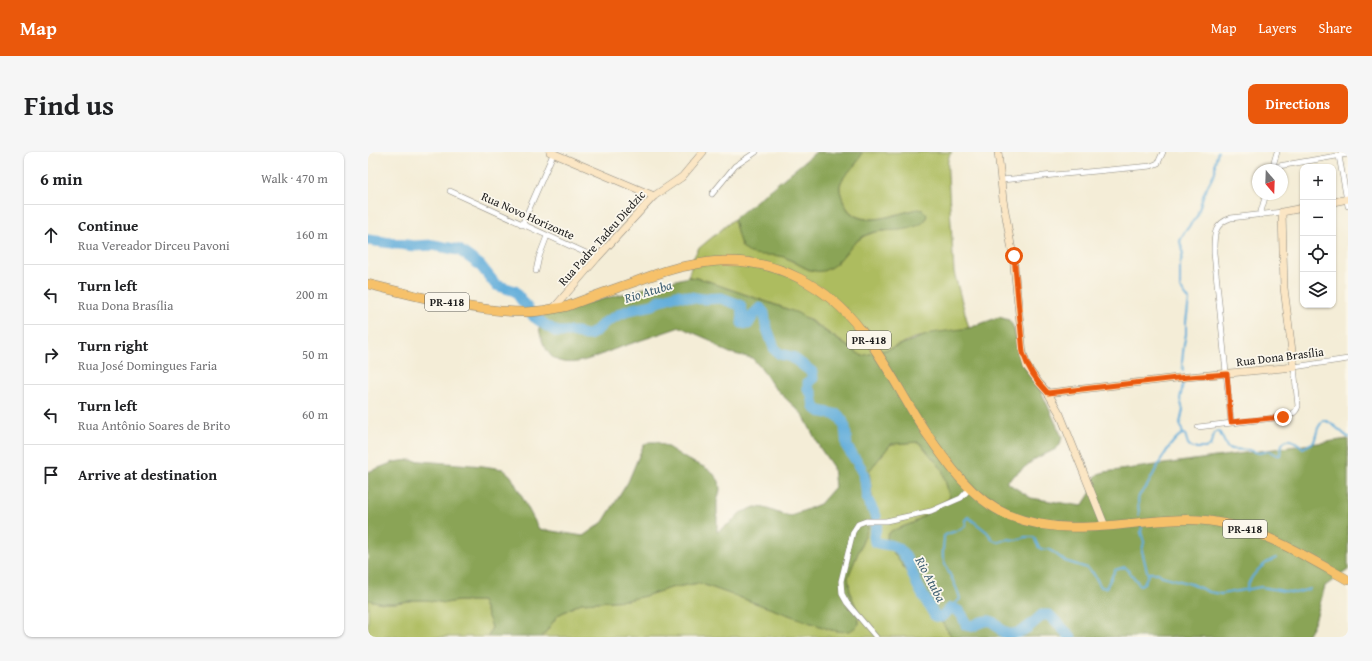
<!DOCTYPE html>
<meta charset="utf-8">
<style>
:root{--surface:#fff;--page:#f6f6f6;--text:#202124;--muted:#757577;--line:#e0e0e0;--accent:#ea580c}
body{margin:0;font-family:"Gentium Book Plus",serif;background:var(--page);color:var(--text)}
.controls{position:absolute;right:12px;top:12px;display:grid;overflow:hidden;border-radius:8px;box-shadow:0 1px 3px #0004}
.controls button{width:36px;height:36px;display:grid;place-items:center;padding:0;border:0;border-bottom:1px solid var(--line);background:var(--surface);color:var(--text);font:20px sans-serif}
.compass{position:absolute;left:884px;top:12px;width:36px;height:36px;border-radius:50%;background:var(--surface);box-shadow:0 1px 3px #0004;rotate:161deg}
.stop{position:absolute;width:12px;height:12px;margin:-9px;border:3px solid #ea580c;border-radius:50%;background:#fff}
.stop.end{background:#ea580c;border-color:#fff;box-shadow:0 1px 4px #0008}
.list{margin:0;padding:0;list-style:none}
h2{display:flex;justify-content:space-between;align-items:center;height:52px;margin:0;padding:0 16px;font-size:17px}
h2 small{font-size:13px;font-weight:400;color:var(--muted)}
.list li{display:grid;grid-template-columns:26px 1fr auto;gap:12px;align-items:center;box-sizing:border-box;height:60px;padding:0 16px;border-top:1px solid var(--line)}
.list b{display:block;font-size:15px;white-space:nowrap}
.list p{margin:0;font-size:13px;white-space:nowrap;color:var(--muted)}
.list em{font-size:13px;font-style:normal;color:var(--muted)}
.icon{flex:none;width:22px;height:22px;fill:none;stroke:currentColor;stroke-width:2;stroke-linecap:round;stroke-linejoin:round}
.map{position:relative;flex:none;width:980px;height:485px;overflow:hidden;border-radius:8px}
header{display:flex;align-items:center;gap:24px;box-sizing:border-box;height:56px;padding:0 20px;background:var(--accent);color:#fff}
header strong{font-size:19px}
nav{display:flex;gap:22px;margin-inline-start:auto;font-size:14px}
.intro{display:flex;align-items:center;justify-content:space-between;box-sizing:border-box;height:96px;padding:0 24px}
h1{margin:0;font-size:28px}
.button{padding:10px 18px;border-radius:8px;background:var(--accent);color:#fff;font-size:14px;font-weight:700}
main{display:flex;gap:24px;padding:0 24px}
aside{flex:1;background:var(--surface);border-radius:8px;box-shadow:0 1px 3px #0004}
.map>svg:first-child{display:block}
.green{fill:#adbc5f;stroke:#646c3e}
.forest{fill:#8aa456;stroke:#536039}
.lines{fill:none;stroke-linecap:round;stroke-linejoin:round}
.stream{stroke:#62adda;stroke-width:2}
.river{stroke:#62adda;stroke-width:11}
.street-casing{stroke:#88847a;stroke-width:6}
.secondary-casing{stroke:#88847a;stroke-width:8}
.highway-casing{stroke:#88847a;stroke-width:10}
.street{stroke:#fff;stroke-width:5}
.secondary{stroke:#fbe6c4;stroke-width:7}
.highway{stroke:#f6c16b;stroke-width:9}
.route{stroke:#ea580c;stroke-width:5}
.labels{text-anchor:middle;stroke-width:3.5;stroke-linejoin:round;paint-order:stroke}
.shield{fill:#fbf7ec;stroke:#5f5e5a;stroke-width:1}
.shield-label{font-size:11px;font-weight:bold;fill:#1c1c1c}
.street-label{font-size:12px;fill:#1c1c1c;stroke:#fbf7ec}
.water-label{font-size:13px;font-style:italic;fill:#3c5d71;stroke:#fbf7ec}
</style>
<header>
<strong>Map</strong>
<nav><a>Map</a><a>Layers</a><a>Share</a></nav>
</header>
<div class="intro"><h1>Find us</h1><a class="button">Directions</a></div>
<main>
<aside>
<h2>6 min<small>Walk · 470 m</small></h2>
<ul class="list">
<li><svg class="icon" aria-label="ahead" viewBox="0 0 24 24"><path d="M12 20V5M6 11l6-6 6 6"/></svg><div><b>Continue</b><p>Rua Vereador Dirceu Pavoni</p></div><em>160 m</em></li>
<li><svg class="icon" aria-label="left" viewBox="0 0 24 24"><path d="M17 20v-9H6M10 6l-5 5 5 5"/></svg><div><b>Turn left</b><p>Rua Dona Brasília</p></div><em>200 m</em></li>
<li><svg class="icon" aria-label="right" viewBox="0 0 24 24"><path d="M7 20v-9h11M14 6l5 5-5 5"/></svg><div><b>Turn right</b><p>Rua José Domingues Faria</p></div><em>50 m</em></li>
<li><svg class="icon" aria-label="left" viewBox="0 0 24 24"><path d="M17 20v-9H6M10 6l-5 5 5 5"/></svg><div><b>Turn left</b><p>Rua Antônio Soares de Brito</p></div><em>60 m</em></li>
<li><svg class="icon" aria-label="arrive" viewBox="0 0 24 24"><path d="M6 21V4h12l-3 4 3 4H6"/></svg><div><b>Arrive at destination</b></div></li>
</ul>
</aside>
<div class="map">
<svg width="980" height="485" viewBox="0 0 980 485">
<rect width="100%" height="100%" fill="#fbf7ec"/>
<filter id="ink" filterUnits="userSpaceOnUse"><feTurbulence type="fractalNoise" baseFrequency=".025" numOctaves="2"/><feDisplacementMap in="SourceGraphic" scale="8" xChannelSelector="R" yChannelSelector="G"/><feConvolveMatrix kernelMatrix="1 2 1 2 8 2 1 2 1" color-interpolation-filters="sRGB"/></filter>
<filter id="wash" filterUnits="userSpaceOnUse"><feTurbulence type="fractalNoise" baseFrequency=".012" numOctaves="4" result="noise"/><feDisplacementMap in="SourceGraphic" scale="16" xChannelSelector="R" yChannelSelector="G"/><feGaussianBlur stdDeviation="0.9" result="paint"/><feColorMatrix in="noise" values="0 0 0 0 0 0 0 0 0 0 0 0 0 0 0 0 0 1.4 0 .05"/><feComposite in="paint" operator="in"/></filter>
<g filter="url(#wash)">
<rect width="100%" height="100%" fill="#f4edd7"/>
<g class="green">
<path d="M494,0H584C578,6 580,15 580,23L586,120L601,176L546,186L521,197L494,204L439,166L417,156L350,133C340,128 331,126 320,125L326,105L330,97L366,67L373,94L416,105L441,118L468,112L484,93L496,84L507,80L517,79L550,57C528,61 488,81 476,50C474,45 471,39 472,33C475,21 490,15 494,0Z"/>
<path d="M551,290L574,317L582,346L545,371L523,379L519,384L520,393L584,485H174L190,463L213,451L259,448L277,444L302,436L331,431L463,478C477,480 481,482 491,471L490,461L482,440L480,425L506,362L501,319L523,292Z"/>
<polygon points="0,448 15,451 27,451 47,448 59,448 77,451 90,449 114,449 124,475 120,485 0,485"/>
</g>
<g class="forest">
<path d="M448,0H494C490,15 475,21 472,33C471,39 474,45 476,51C488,81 528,61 550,57L555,58L559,63L557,69C535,85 517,73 496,84C480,92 473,114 455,119C441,122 428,109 416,105C404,101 387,106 377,98C371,94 368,74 366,67Z"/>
<path d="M320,125C331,126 340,128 350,133L430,161L494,204L521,197L564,181L601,176L631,165L641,168L645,174L648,185L694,285L692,293L688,297L667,307L638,330L663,346L714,354L723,340L724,328L730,322L737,320L980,287V418L957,434L948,466L944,475L938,485H584L520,393L519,384L523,379L545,371L582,346L574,317L551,290L523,292L501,319L506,362L480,425L482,440L490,461L491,472C481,482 476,480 463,478L331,431L302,436L277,444L259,448L213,451L190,463L174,485H120L124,475L114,449H90L77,451L59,448H47L27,451H15L0,448V320L26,310L41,308L115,314L135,317L143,324L171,377L215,384L235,370L260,330L275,294L281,290H289L298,294L320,308L336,315L344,320L351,329L352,338L349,350V380L362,371L372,361L387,355L397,356L413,362L423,364L452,352L467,335L465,315L452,296L435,263L405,234L394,217L384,206L362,201L351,196L342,188L312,175C291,182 271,189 250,196C232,202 211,215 191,209C182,206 179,198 175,191C171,179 169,172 177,162Z"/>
</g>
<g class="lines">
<g class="stream">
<polyline points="815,219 814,210 816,192 818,182 818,170 821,148 812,135 812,112 815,102 812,89 816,81 829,64 836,41 847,20 847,10 850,0"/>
<path d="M816,227L812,247L815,258L812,271L815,282H817L820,292L824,296H837L842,294L847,280L851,279L859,295L863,297L881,298L891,301L901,299L909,303H912C913,283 923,285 935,296L946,290L950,276L955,268C965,270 972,280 980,285"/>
<path d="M771,363C771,357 769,349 771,344C773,340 777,338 779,334C785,323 803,285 815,282"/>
<polyline points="780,421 790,421 794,424 823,432 841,440 853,442 893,435 927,441 942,437"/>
<path d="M878,439C881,424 895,411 908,406"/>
<path d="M583,456L592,447C589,432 579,421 575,406C574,400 576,391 576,384C583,379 593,380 598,373L597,368L600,365L619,380L625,388L630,390L639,387L648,388L657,385H666C669,393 671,400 681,397L697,409L719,416L725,421L733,435L738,436L747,418L757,415C763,420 766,427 772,433L776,431L780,423L774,399L776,390L773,380L774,374"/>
</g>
<g class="river">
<polyline points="0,88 46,94 65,93 91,98 112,113 128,133 147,139 166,165 179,174 189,180 209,180 215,183 221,183 227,180 236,171 252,162 265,157 285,153 290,149 309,143 334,147 353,146 372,153 375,162 374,171 380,172 387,161 392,156 396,161 398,174 407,198 412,202 424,205 444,220 445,226 440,230 440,237 444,242 446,255 451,259 470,263 474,268 477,275 479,295 493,316 497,328 499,347 508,364"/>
<path d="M509,372L506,384L507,390C514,393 524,392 530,396C541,405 543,420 549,432C554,443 561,453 567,464L573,465L583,456C593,458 595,464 598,473L605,474C631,458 627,483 643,482C655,482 666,470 674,463H681L703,485"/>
</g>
</g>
</g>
<g filter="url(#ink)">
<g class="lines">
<defs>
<g id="street">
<polyline points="971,4 980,54"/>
<polyline points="905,15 980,2"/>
<polyline points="904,17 909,0"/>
<polyline points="633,28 783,14 790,11 795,0"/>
<polyline points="82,39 229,106"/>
<polyline points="344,42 367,14 388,0"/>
<polyline points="892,63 898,42"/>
<polyline points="154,73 186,0"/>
<polyline points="168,119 171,105 179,84"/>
<path d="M863,270L846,101C846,84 845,72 863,66L914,60"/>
<path d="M830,275L915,265C922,263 928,262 930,254L926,215L980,207"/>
<polyline points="508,485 479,451 474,442 473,429 485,380 490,372 498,369 518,369 563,359 593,346 602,336"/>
</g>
<g id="secondary">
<polyline points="182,0 286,44"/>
<polyline points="630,0 635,48 645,104 655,201 659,215 671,231 680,241 692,262 737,374"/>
<polyline points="965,50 980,47"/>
<polyline points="185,157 229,106 286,44 314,25 335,0"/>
<polyline points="680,241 809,226 926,215 916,136 914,60 935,56"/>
</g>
<path id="highway" d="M0,132C48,144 108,160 157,160C171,160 186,157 200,154C223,145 246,137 269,129C285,123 301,117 318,114C329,112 342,109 354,109C410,107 460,135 493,178C518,209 535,246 557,279C579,311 603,347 640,363C681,380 725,376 768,371C789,369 811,366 832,368C886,372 934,402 980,428"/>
</defs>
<use href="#street" class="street-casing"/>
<use href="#secondary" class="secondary-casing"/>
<use href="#highway" class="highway-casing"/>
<use href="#street" class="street"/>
<use href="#secondary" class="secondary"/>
<use href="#highway" class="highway"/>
</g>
</g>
<g class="lines" filter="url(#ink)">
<path class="route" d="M646,104L655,201C660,217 668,229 680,241L809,226L859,222L863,270L915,265"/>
</g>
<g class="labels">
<g class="shield">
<rect x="57" y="141" width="44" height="18" rx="3"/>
<rect x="479" y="179" width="44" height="18" rx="3"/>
<rect x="855" y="368" width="44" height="18" rx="3"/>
</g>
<g class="shield-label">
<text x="79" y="154">PR-418</text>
<text x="501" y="192">PR-418</text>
<text x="877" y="381">PR-418</text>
</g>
<g class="street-label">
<text transform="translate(160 64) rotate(24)" y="4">Rua Novo Horizonte</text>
<text transform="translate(234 86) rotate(-48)" y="4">Rua Padre Tadeu Diedzic</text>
<text transform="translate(912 205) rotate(-7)" y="4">Rua Dona Brasília</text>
</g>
<g class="water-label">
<text transform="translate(280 139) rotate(-17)" y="5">Rio Atuba</text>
<text transform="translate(563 427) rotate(62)" y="5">Rio Atuba</text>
</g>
</g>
</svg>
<div class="controls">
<button>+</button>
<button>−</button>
<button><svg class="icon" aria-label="locate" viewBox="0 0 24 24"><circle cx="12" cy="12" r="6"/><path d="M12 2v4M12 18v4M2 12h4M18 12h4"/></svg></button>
<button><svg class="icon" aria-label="layers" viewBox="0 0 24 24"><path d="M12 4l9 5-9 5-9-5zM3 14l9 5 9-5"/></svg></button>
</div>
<svg class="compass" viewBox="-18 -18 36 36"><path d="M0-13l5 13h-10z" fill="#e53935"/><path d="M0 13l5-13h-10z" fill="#757577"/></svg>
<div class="stop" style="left:646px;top:104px"></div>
<div class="stop end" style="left:915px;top:265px"></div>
</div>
</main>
